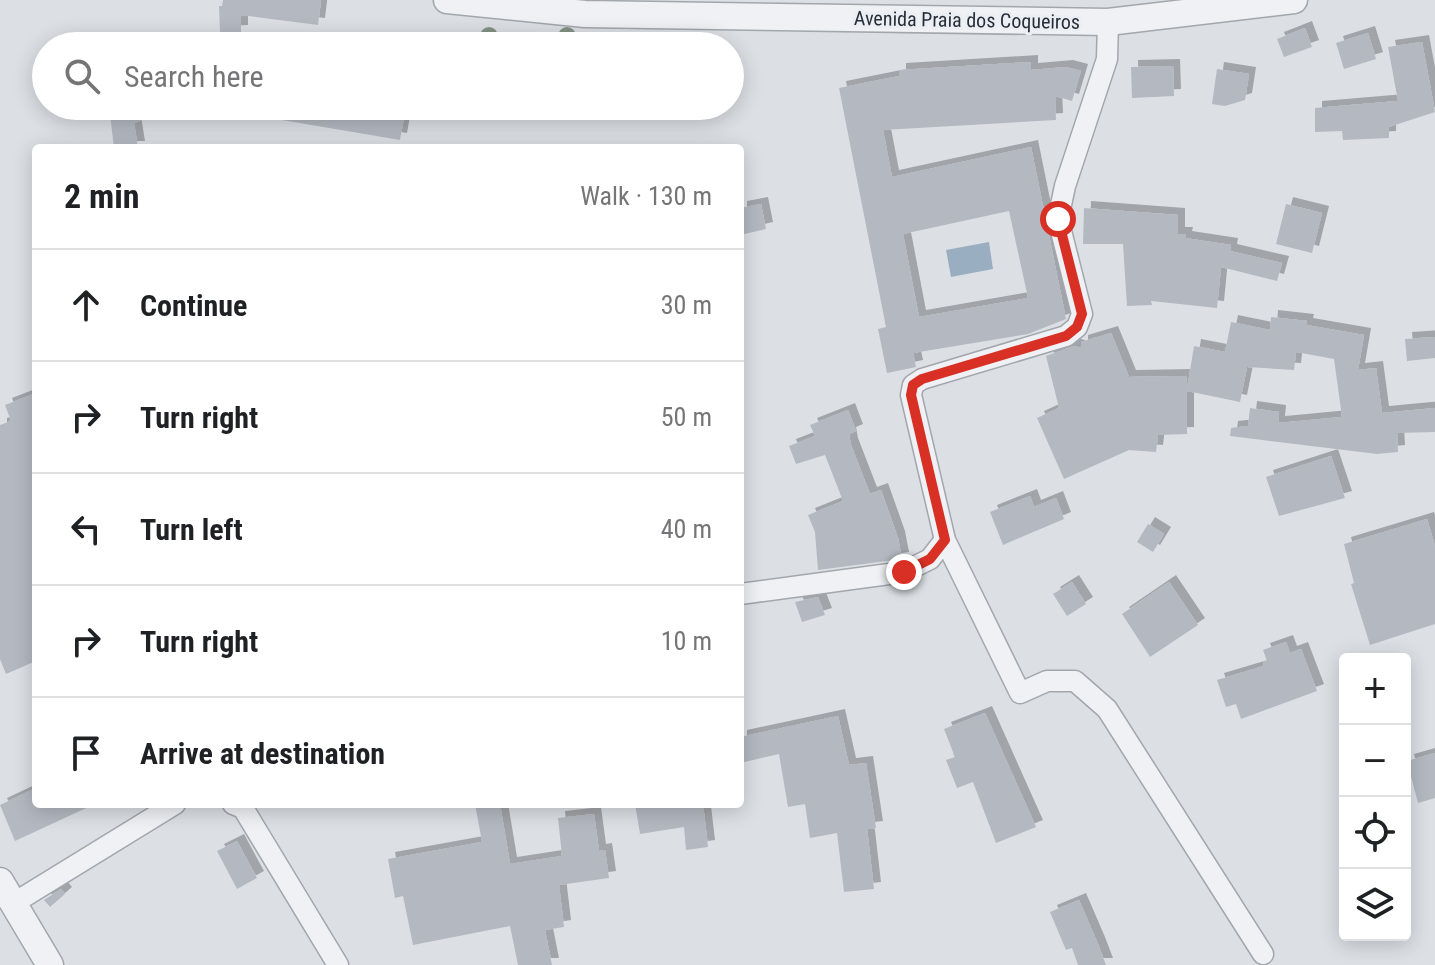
<!DOCTYPE html>
<meta charset="utf-8">
<style>
:root{--surface:#fff;--page:#f2f2f2;--text:#202124;--muted:#757577;--line:#e0e0e0}
body{margin:0;font-family:"Roboto Condensed",sans-serif;background:var(--page);color:var(--text)}
.controls{position:absolute;right:24px;bottom:24px;display:grid;overflow:hidden;border-radius:8px;box-shadow:0 4px 20px #0003}
.controls button{width:72px;height:72px;display:grid;place-items:center;padding:0;border:0;border-bottom:2px solid var(--line);background:var(--surface);color:var(--text);font:40px sans-serif}
.stop{position:absolute;width:24px;height:24px;margin:-18px;border:6px solid #d93025;border-radius:50%;background:#fff}
.stop.end{background:#d93025;border-color:#fff;box-shadow:0 2px 8px #0008}
.list{margin:0;padding:0;list-style:none}
h2{display:flex;justify-content:space-between;align-items:center;height:104px;margin:0;padding:0 32px;font-size:34px}
h2 small{font-size:26px;font-weight:400;color:var(--muted)}
.list li{display:grid;grid-template-columns:52px 1fr auto;gap:24px;align-items:center;box-sizing:border-box;height:112px;padding:0 32px;border-top:2px solid var(--line)}
.list b{display:block;font-size:30px;white-space:nowrap}
.list em{font-size:26px;font-style:normal;color:var(--muted)}
.icon{flex:none;width:44px;height:44px;fill:none;stroke:currentColor;stroke-width:2;stroke-linecap:round;stroke-linejoin:round}
.map{position:relative;flex:none;width:1435px;height:965px;overflow:hidden}
.search{position:absolute;background:var(--surface);box-shadow:0 4px 20px #0003;left:32px;top:32px;width:712px;height:88px;display:flex;align-items:center;gap:20px;box-sizing:border-box;padding:0 28px;border-radius:44px;color:var(--muted);font-size:30px}
.panel{position:absolute;background:var(--surface);box-shadow:0 4px 20px #0003;left:32px;top:144px;width:712px;height:664px;border-radius:8px}
.map>svg:first-child{display:block}
.water{fill:#9aaec2}
.building{fill:#b4b9c1;fill-rule:evenodd;filter:url(#shadow)}
.lines{fill:none;stroke-linecap:round;stroke-linejoin:round}
.minor-casing{stroke:#a2a7ae;stroke-width:23}
.tertiary-casing{stroke:#a2a7ae;stroke-width:29}
.minor{stroke:#eff1f4;stroke-width:20}
.tertiary{stroke:#eff1f4;stroke-width:26}
.tree{fill:#849385}
.route{stroke:#d93025;stroke-width:10}
.labels{text-anchor:middle;stroke-width:6;stroke-linejoin:round;paint-order:stroke}
.street-label{font-size:20px;fill:#272e3a;stroke:#ebeff3}
</style>
<div class="map">
<svg width="1435" height="965" viewBox="0 0 1435 965">
<defs>
<filter id="shadow"><feDropShadow dx="7" dy="-7" stdDeviation="0" flood-color="#0004"/></filter>
</defs>
<rect width="100%" height="100%" fill="#dce0e5"/>
<polygon class="water" points="989,242 993,269 951,277 946,250"/>
<g class="building">
<polygon points="223,0 321,0 318,25 241,15 241,32 220,33 219,6 222,6"/>
<polygon points="1305,28 1312,47 1284,57 1277,39"/>
<polygon points="1368,33 1376,59 1344,69 1336,43"/>
<polygon points="1422,42 1435,112 1389,127 1389,138 1343,140 1342,131 1315,132 1315,108 1398,101 1388,47"/>
<path d="M1031,62V70L1066,67L1081,71L1072,101L1055,96L1056,120L883,130L892,177L1031,147L1066,319L1028,334L913,353L916,367L887,373L878,329L886,327L839,88L899,76V70ZM1009,211L1028,298L919,317L903,234Z"/>
<polygon points="1173,66 1174,96 1132,98 1131,67"/>
<polygon points="1217,69 1249,74 1245,100 1225,106 1212,104"/>
<polygon points="109,106 175,106 175,108 134,123 138,148 114,148"/>
<polygon points="265,106 406,106 400,140 264,117"/>
<polygon points="761,204 766,229 740,235 740,208"/>
<polygon points="1286,204 1322,213 1312,253 1276,244"/>
<polygon points="1084,208 1178,215 1178,234 1186,234 1185,238 1231,245 1230,251 1282,263 1277,281 1221,267 1217,308 1151,301 1152,305 1127,306 1123,244 1083,244"/>
<polygon points="1271,317 1307,321 1306,325 1364,335 1358,370 1376,368 1382,413 1435,408 1435,432 1397,433 1398,452 1377,454 1230,436 1231,428 1248,426 1250,408 1279,412 1278,423 1342,417 1334,359 1296,352 1294,370 1247,367 1240,402 1187,391 1187,434 1158,435 1156,452 1129,450 1064,479 1037,418 1059,408 1046,356 1074,346 1081,348 1081,342 1111,333 1129,377 1186,376 1187,389 1194,346 1225,352 1231,322 1270,330"/>
<polygon points="1435,337 1435,358 1407,361 1405,339"/>
<polygon points="36,393 36,661 6,674 0,659 0,425 11,421 5,405"/>
<polygon points="848,410 856,431 849,434 851,445 870,494 881,490 898,538 902,559 818,570 815,532 808,515 843,501 825,455 796,464 789,446 815,436 810,425"/>
<polygon points="1331,456 1345,498 1279,516 1266,477"/>
<polygon points="1030,496 1034,507 1056,498 1064,519 1003,545 990,512"/>
<polygon points="1427,519 1435,546 1435,624 1370,645 1351,584 1354,583 1344,544"/>
<polygon points="1148,524 1164,534 1153,552 1137,542"/>
<polygon points="1072,582 1086,604 1067,616 1053,594"/>
<polygon points="1169,582 1198,625 1150,657 1122,614"/>
<polygon points="818,597 825,615 802,622 795,602"/>
<polygon points="1286,642 1290,653 1301,649 1317,691 1241,719 1236,704 1226,707 1217,680 1264,666 1263,662 1267,661 1263,650"/>
<polygon points="985,713 1036,827 996,843 973,782 957,788 946,760 955,757 944,729"/>
<polygon points="838,716 849,765 866,763 876,828 867,829 874,889 844,892 837,833 810,838 805,804 788,807 779,754 740,763 740,737"/>
<polygon points="1435,753 1435,798 1418,803 1407,761"/>
<polygon points="36,788 36,804 95,804 15,841 0,805"/>
<polygon points="475,804 500,804 510,864 562,856 558,818 594,814 599,851 605,850 609,878 559,885 564,927 545,930 552,965 518,965 510,926 413,945 403,896 395,898 388,859 482,842"/>
<polygon points="635,804 703,804 708,847 686,850 684,827 640,834"/>
<polygon points="237,841 257,878 237,889 217,851"/>
<polygon points="61,889 65,894 50,907 44,900"/>
<polygon points="1079,900 1098,944 1106,965 1078,965 1072,948 1066,950 1050,912"/>
</g>
<g class="lines">
<defs>
<g id="minor">
<polyline points="1108,22 1107,59 1065,186 1058,219 1082,314 1077,327 1066,336 922,379 913,385 911,395 945,540 1020,693 1047,681 1075,681 1107,709 1263,954"/>
<polyline points="740,594 904,572 930,559 945,540"/>
<polyline points="233,804 243,808 338,965"/>
<polyline points="14,903 175,804"/>
</g>
<g id="tertiary">
<polyline points="447,0 585,14 1108,22 1294,0"/>
<polyline points="0,881 50,965"/>
</g>
</defs>
<use href="#minor" class="minor-casing"/>
<use href="#tertiary" class="tertiary-casing"/>
<use href="#minor" class="minor"/>
<use href="#tertiary" class="tertiary"/>
</g>
<g class="tree">
<circle cx="489" cy="36" r="9"/>
<circle cx="567" cy="36" r="9"/>
</g>
<g class="lines">
<polyline class="route" points="904,572 930,559 945,540 911,395 913,385 922,379 1066,336 1077,327 1082,314 1058,219"/>
</g>
<g class="labels">
<g class="street-label">
<text transform="translate(967 20) rotate(1)" y="7">Avenida Praia dos Coqueiros</text>
</g>
</g>
</svg>
<div class="controls">
<button>+</button>
<button>−</button>
<button><svg class="icon" aria-label="locate" viewBox="0 0 24 24"><circle cx="12" cy="12" r="6"/><path d="M12 2v4M12 18v4M2 12h4M18 12h4"/></svg></button>
<button><svg class="icon" aria-label="layers" viewBox="0 0 24 24"><path d="M12 4l9 5-9 5-9-5zM3 14l9 5 9-5"/></svg></button>
</div>
<div class="stop" style="left:1058px;top:219px"></div>
<div class="stop end" style="left:904px;top:572px"></div>
<div class="search"><svg class="icon" aria-label="search" viewBox="0 0 24 24"><circle cx="10" cy="10" r="6"/><path d="M15 15l6 6"/></svg>Search here</div>
<section class="panel">
<h2>2 min<small>Walk · 130 m</small></h2>
<ul class="list">
<li><svg class="icon" aria-label="ahead" viewBox="0 0 24 24"><path d="M12 20V5M6 11l6-6 6 6"/></svg><div><b>Continue</b></div><em>30 m</em></li>
<li><svg class="icon" aria-label="right" viewBox="0 0 24 24"><path d="M7 20v-9h11M14 6l5 5-5 5"/></svg><div><b>Turn right</b></div><em>50 m</em></li>
<li><svg class="icon" aria-label="left" viewBox="0 0 24 24"><path d="M17 20v-9H6M10 6l-5 5 5 5"/></svg><div><b>Turn left</b></div><em>40 m</em></li>
<li><svg class="icon" aria-label="right" viewBox="0 0 24 24"><path d="M7 20v-9h11M14 6l5 5-5 5"/></svg><div><b>Turn right</b></div><em>10 m</em></li>
<li><svg class="icon" aria-label="arrive" viewBox="0 0 24 24"><path d="M6 21V4h12l-3 4 3 4H6"/></svg><div><b>Arrive at destination</b></div></li>
</ul>
</section>
</div>
